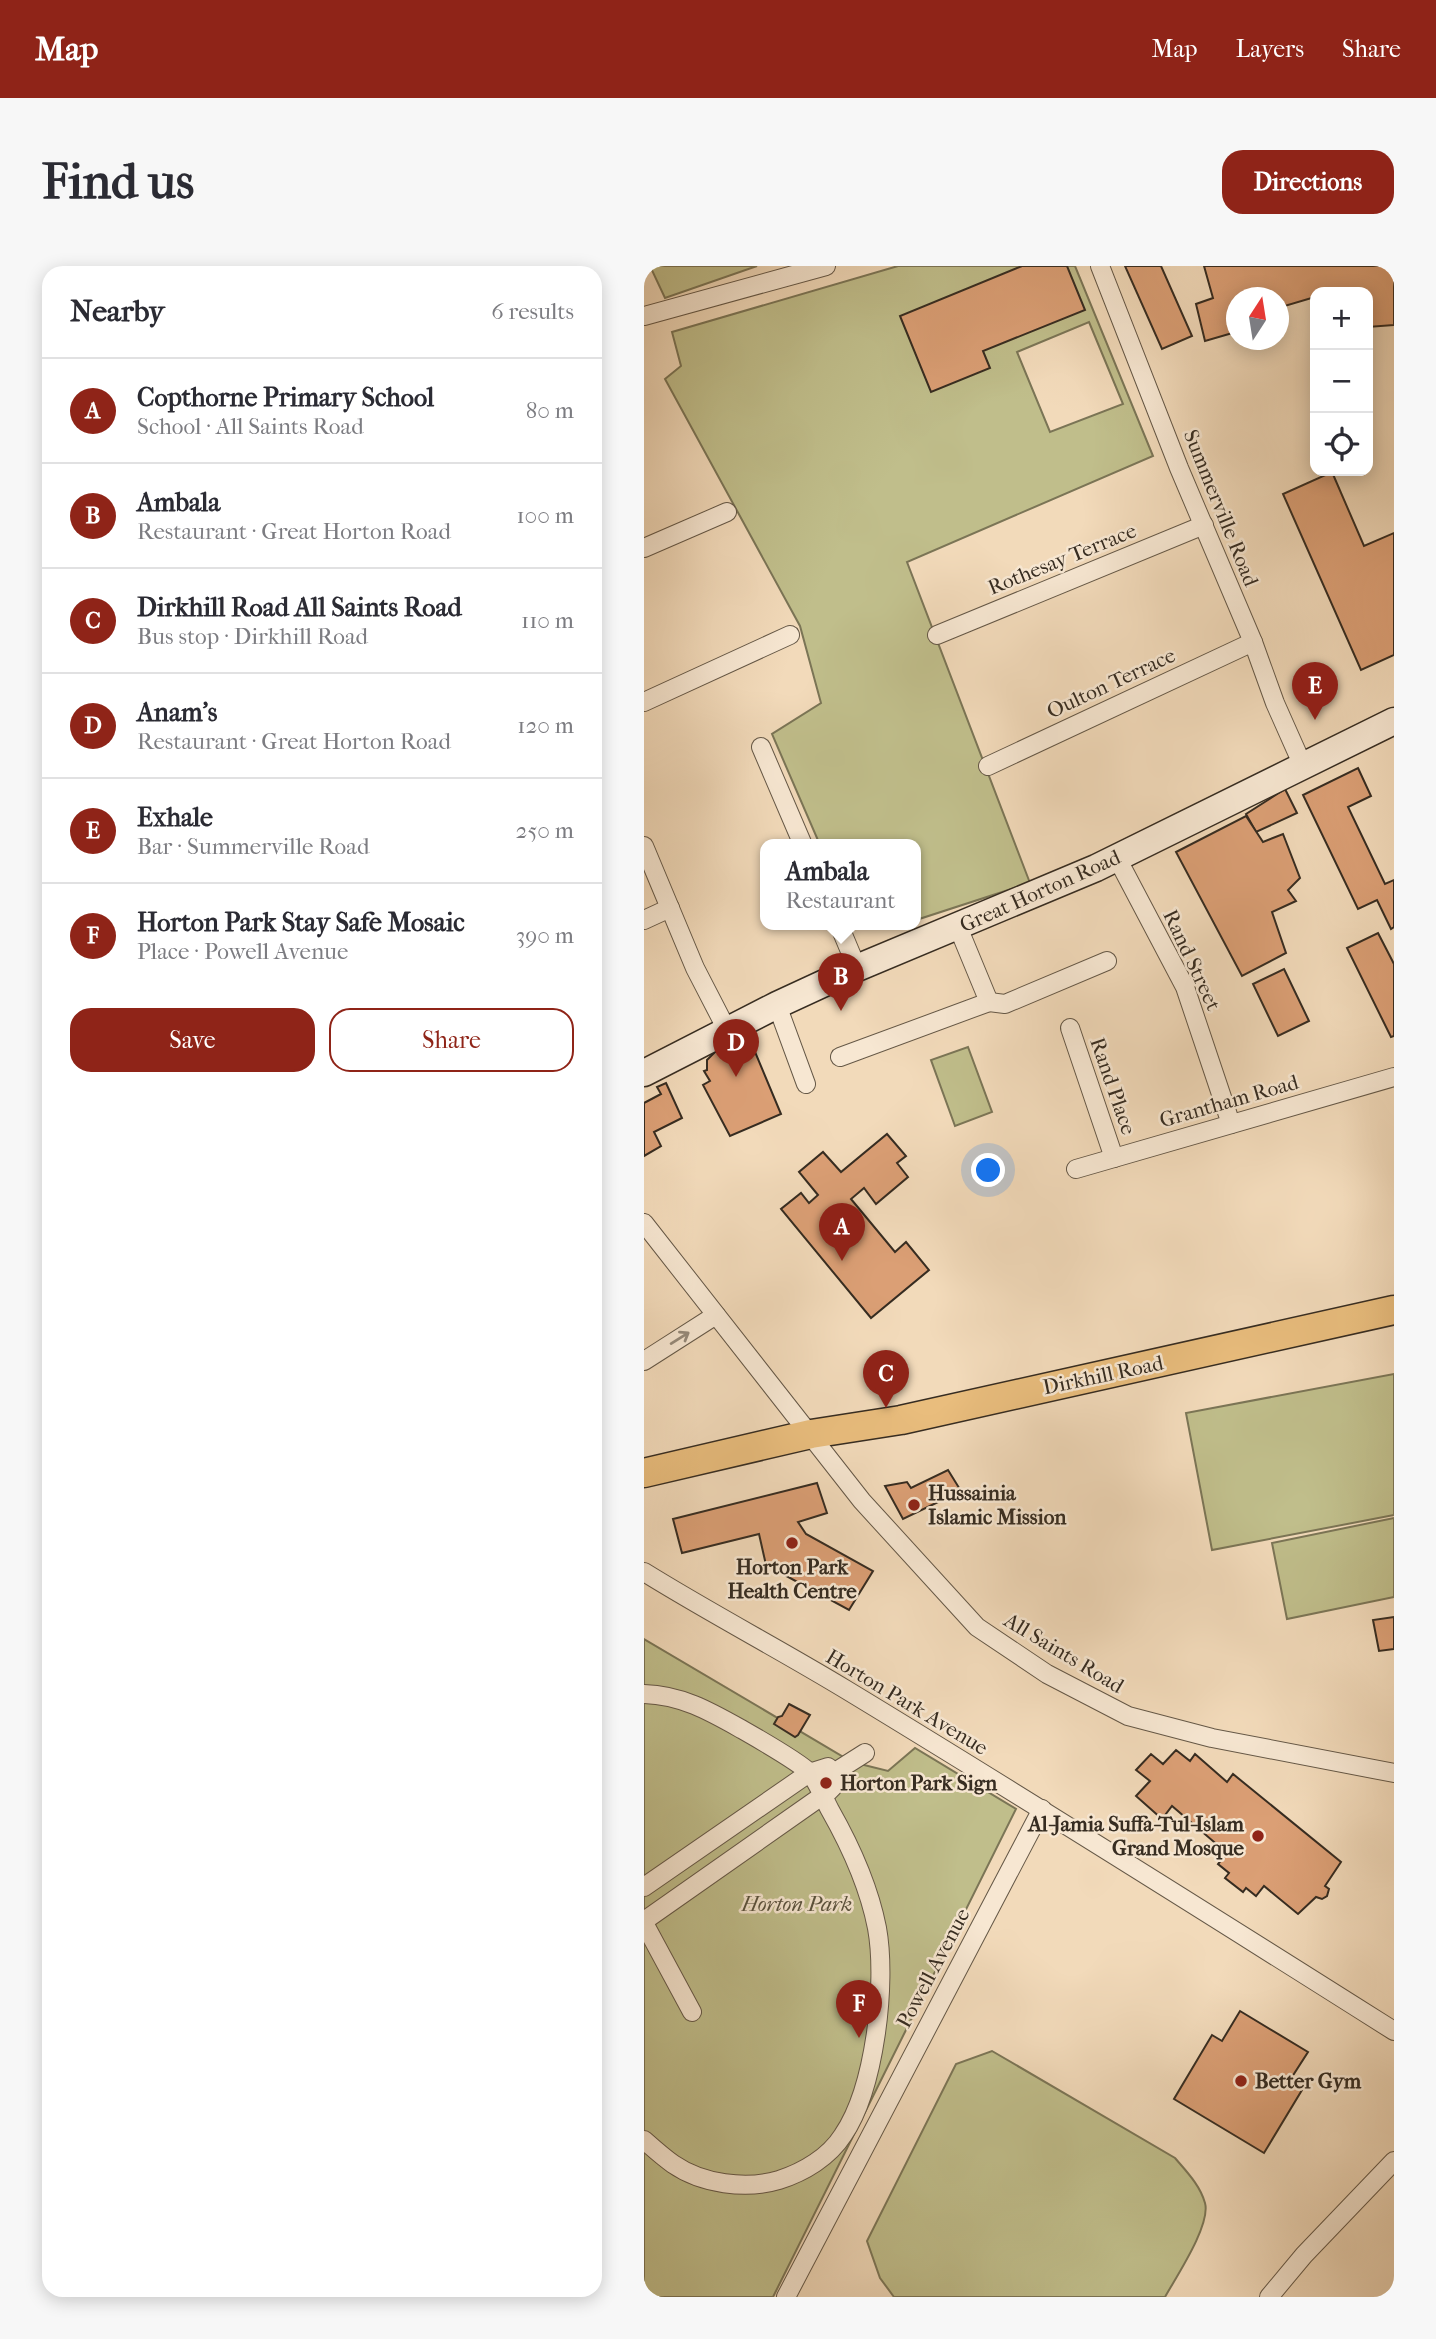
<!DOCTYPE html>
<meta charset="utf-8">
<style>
:root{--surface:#fff;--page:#f7f7f7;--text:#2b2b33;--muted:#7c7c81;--line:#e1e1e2;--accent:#8f2418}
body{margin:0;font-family:"IM FELL French Canon",serif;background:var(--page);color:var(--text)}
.controls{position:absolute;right:21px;top:21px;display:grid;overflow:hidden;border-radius:14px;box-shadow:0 4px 18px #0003}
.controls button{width:63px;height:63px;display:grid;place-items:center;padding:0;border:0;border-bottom:2px solid var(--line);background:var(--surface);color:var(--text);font:35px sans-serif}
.compass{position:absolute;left:582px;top:21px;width:63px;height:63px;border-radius:50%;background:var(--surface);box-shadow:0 4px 18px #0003;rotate:12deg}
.you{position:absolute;left:345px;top:905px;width:24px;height:24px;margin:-18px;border:5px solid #fff;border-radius:50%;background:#1a73e8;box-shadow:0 0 0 10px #1a73e833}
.badge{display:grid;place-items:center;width:46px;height:46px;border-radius:50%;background:var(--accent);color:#fff;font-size:23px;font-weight:700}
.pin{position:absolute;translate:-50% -58px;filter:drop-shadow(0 2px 4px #0008)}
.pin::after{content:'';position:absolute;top:37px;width:24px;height:21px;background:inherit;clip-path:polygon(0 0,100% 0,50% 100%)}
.popup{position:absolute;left:116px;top:573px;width:161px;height:91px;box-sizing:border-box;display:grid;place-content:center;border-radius:14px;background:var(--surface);filter:drop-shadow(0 2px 5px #0005);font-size:23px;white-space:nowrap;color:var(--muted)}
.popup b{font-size:26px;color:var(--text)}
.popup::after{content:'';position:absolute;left:50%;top:100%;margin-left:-14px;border:14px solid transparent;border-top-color:var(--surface)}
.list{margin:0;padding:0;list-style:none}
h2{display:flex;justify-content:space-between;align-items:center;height:91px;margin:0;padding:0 28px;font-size:30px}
h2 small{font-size:23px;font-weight:400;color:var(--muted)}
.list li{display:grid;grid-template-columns:46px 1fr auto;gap:21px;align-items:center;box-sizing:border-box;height:105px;padding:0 28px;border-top:2px solid var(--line)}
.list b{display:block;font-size:26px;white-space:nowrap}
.list p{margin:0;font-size:23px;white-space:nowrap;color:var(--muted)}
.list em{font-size:23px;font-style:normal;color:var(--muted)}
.actions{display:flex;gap:14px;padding:21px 28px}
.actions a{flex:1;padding:16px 0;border:2px solid var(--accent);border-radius:21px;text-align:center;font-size:24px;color:var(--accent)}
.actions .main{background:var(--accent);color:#fff}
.icon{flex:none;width:38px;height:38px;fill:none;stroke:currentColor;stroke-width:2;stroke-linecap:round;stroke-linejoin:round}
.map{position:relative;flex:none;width:750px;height:2031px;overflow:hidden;border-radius:21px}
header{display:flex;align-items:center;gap:42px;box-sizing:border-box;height:98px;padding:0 35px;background:var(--accent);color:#fff}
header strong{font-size:33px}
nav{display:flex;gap:38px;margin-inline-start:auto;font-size:24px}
.intro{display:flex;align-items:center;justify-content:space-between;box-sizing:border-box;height:168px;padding:0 42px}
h1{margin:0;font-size:49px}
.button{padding:18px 32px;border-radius:21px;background:var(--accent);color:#fff;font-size:24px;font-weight:700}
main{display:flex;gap:42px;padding:0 42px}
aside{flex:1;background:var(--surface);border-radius:21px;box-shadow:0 4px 18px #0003}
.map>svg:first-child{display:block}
.green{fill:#c0be8b;stroke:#7b7556;stroke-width:2;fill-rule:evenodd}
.building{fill:#db9f75;stroke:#362c21;stroke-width:2}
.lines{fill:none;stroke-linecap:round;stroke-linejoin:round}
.street-casing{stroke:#655847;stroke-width:20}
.secondary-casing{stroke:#362c21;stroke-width:29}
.primary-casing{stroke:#362c21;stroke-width:31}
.street{stroke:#f7e7d2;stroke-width:18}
.secondary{stroke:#f7e7d2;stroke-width:26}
.primary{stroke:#e9bd7d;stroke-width:28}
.oneway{stroke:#968a7a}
.poi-dot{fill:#8f2418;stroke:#f7e7d2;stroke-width:2.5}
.labels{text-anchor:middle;stroke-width:5;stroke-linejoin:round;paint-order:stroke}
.street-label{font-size:21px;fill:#362c21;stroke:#f7e7d2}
.poi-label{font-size:21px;font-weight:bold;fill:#362c21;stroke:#f7e7d2;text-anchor:start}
.park-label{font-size:21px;font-style:italic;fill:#58503c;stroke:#f7e7d2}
</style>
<header>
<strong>Map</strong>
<nav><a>Map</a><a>Layers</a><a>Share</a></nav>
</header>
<div class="intro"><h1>Find us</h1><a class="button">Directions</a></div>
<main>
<aside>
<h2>Nearby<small>6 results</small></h2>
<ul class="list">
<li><span class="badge">A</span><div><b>Copthorne Primary School</b><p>School · All Saints Road</p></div><em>80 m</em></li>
<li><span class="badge">B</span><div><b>Ambala</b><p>Restaurant · Great Horton Road</p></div><em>100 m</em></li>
<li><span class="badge">C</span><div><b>Dirkhill Road All Saints Road</b><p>Bus stop · Dirkhill Road</p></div><em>110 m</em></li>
<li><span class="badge">D</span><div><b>Anam's</b><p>Restaurant · Great Horton Road</p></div><em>120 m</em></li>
<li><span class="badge">E</span><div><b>Exhale</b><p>Bar · Summerville Road</p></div><em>250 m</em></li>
<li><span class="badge">F</span><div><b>Horton Park Stay Safe Mosaic</b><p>Place · Powell Avenue</p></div><em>390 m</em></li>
</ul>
<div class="actions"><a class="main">Save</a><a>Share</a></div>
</aside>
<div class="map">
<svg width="750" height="2031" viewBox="0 0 750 2031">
<rect width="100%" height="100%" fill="#f2daba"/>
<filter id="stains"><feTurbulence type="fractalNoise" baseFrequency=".00286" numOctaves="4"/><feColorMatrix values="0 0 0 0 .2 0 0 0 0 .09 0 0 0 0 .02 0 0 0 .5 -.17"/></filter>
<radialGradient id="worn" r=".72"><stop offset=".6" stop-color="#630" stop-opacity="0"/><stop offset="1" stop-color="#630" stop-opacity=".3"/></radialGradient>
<g class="green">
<polygon points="6,0 113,0 21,32"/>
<path d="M254,0H431L509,190L263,296L386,617L272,654V579H176L128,468L177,437L156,360L21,113L37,100L28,66ZM445,56L479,138L406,166L373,86Z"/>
<polygon points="324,781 348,846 311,860 287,794"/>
<polygon points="750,1108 750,1249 568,1284 542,1147"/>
<polygon points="750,1252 750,1331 643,1353 628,1277"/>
<polygon points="0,1373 208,1496 244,1505 271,1482 372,1543 129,2031 0,2031"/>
<path d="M348,1785L531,1892C542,1905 556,1919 561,1937C567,1959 532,2011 521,2031H250L236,2012L223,1975L312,1798Z"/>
</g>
<g class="building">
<polygon points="378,0 423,0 441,44 339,85 346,102 287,126 256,50"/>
<polygon points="481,0 517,0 548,70 518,83"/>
<polygon points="560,0 750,0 750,59 724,61 724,26 692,26 692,24 671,26 671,31 634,42 634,32 592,32 592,66 561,75 552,38 569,32"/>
<polygon points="688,206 720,280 750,267 750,389 717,404 639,228"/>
<polygon points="714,502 727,530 704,541 741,618 750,614 750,661 747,663 733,634 714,643 659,529"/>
<polygon points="641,523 653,547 612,566 602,548"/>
<polygon points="602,550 619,576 639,568 656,612 644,624 652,635 628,646 642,687 598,710 532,586"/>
<polygon points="734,667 750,698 750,770 747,771 703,682"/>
<polygon points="640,703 665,755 634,770 609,718"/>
<polygon points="96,773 101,773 109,781 137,848 86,870 59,819 66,815 60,805 63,804 63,794 71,786"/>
<polygon points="22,817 38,852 10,866 17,880 0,890 0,837 17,828 13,821"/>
<polygon points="243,868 262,890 253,897 264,911 232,938 220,922 207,933 251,986 262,976 285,1004 227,1052 137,943 157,927 165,937 174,929 155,906 179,886 197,906"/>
<polygon points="304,1204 317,1225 259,1253 241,1220 263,1216 267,1222"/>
<polygon points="173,1217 183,1247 154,1256 162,1268 229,1305 205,1344 122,1299 115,1268 38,1287 29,1253"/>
<polygon points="750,1351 750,1383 735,1385 729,1354"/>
<polygon points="145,1438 166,1449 154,1469 151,1471 130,1458 134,1451 138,1450"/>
<polygon points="532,1484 546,1495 551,1488 583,1516 589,1508 697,1596 681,1620 685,1623 683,1630 678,1633 672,1631 654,1648 620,1620 612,1630 602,1622 599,1626 581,1612 585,1607 574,1598 583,1587 528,1540 518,1553 492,1530 506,1515 492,1504 507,1488 519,1498"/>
<polygon points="596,1745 664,1786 648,1811 661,1819 620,1887 530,1833 568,1769 578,1775"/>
</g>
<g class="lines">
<defs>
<g id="street">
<polyline points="456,0 535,202 609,376 631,437 659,500"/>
<polyline points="0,50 182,0"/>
<polyline points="0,282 83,246"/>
<polyline points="293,369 560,259"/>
<polyline points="0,436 146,369"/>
<polyline points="117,481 159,579"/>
<polyline points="344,500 609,376"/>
<polyline points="0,580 51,702 83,764"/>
<polyline points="473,592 541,721 587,858"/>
<polyline points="0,654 26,642"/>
<polyline points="195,659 213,702"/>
<polyline points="345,736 361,738 463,695"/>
<polyline points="133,739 162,818"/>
<polyline points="426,762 470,892"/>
<polyline points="196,791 345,736 314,661"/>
<polyline points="432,903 750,811"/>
<polyline points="0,957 218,1235 333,1361 403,1408 484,1450 568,1472 750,1507"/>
<polyline points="0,1095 72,1049"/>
<path d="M0,1306C66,1347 135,1383 201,1423C386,1535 568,1650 750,1765"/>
<path d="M0,1428C38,1429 67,1446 99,1464C113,1472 156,1497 166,1507C174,1517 180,1533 186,1544C207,1581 225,1621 233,1662C243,1717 231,1822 199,1869C185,1891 160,1906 135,1914C102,1924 58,1918 29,1898C19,1891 9,1882 0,1874"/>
<polyline points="191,1506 221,1487"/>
<path d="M0,1621L165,1507L184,1501C195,1509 195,1516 185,1525L0,1655"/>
<polyline points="0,1657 48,1746"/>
<polyline points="142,2031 398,1543"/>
<polyline points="625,2031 660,1989 750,1895"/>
</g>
<polyline id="secondary" points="0,807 133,739 213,702 452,602 750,455"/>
<polyline id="primary" points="0,1207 167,1168 257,1154 750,1044"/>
</defs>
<use href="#street" class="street-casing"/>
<use href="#secondary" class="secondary-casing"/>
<use href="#primary" class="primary-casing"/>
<use href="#street" class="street"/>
<use href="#secondary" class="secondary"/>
<use href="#primary" class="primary"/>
</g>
<defs><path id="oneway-shaft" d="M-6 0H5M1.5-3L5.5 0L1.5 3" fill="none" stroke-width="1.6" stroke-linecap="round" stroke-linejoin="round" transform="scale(1.75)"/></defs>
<use class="oneway" href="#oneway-shaft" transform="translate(36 1072) rotate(-32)"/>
<g class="poi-dot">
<circle cx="270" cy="1239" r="7"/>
<circle cx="148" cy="1277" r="7"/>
<circle cx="182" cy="1517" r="7"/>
<circle cx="614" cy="1570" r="7"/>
<circle cx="597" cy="1815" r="7"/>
</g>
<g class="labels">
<g class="street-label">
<text transform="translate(577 242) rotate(68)" y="7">Summerville Road</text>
<text transform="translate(418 293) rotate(-22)" y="7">Rothesay Terrace</text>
<text transform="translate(467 417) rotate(-25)" y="7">Oulton Terrace</text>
<text transform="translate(396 625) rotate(-24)" y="7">Great Horton Road</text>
<text transform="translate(548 694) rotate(65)" y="7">Rand Street</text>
<text transform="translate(469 820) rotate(71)" y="7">Rand Place</text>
<text transform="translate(585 835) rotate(-16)" y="7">Grantham Road</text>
<text transform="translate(459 1109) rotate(-12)" y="7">Dirkhill Road</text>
<text transform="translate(420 1387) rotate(31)" y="7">All Saints Road</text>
<text transform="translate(263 1436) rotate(31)" y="7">Horton Park Avenue</text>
<text transform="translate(289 1702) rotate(-62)" y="7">Powell Avenue</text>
</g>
<g class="poi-label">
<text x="284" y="1234">Hussainia<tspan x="284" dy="24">Islamic Mission</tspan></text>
<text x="148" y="1308" text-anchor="middle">Horton Park<tspan x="148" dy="24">Health Centre</tspan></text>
<text x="196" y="1524">Horton Park Sign</text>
<text x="600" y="1565" text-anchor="end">Al-Jamia Suffa-Tul-Islam<tspan x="600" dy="24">Grand Mosque</tspan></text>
<text x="611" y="1822">Better Gym</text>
</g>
<g class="park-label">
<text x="153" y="1645">Horton Park</text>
</g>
</g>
<rect width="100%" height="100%" filter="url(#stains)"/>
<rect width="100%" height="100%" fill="url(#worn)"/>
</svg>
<div class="controls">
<button>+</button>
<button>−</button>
<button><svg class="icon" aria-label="locate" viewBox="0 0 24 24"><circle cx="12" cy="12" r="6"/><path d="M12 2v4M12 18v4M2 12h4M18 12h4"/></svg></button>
</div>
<svg class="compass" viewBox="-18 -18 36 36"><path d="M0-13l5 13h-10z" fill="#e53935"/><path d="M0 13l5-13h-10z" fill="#7c7c81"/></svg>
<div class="you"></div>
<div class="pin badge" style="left:198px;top:995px">A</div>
<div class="pin badge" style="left:197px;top:745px">B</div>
<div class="popup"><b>Ambala</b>Restaurant</div>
<div class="pin badge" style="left:242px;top:1142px">C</div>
<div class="pin badge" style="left:92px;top:811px">D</div>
<div class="pin badge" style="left:671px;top:454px">E</div>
<div class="pin badge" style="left:215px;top:1772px">F</div>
</div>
</main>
